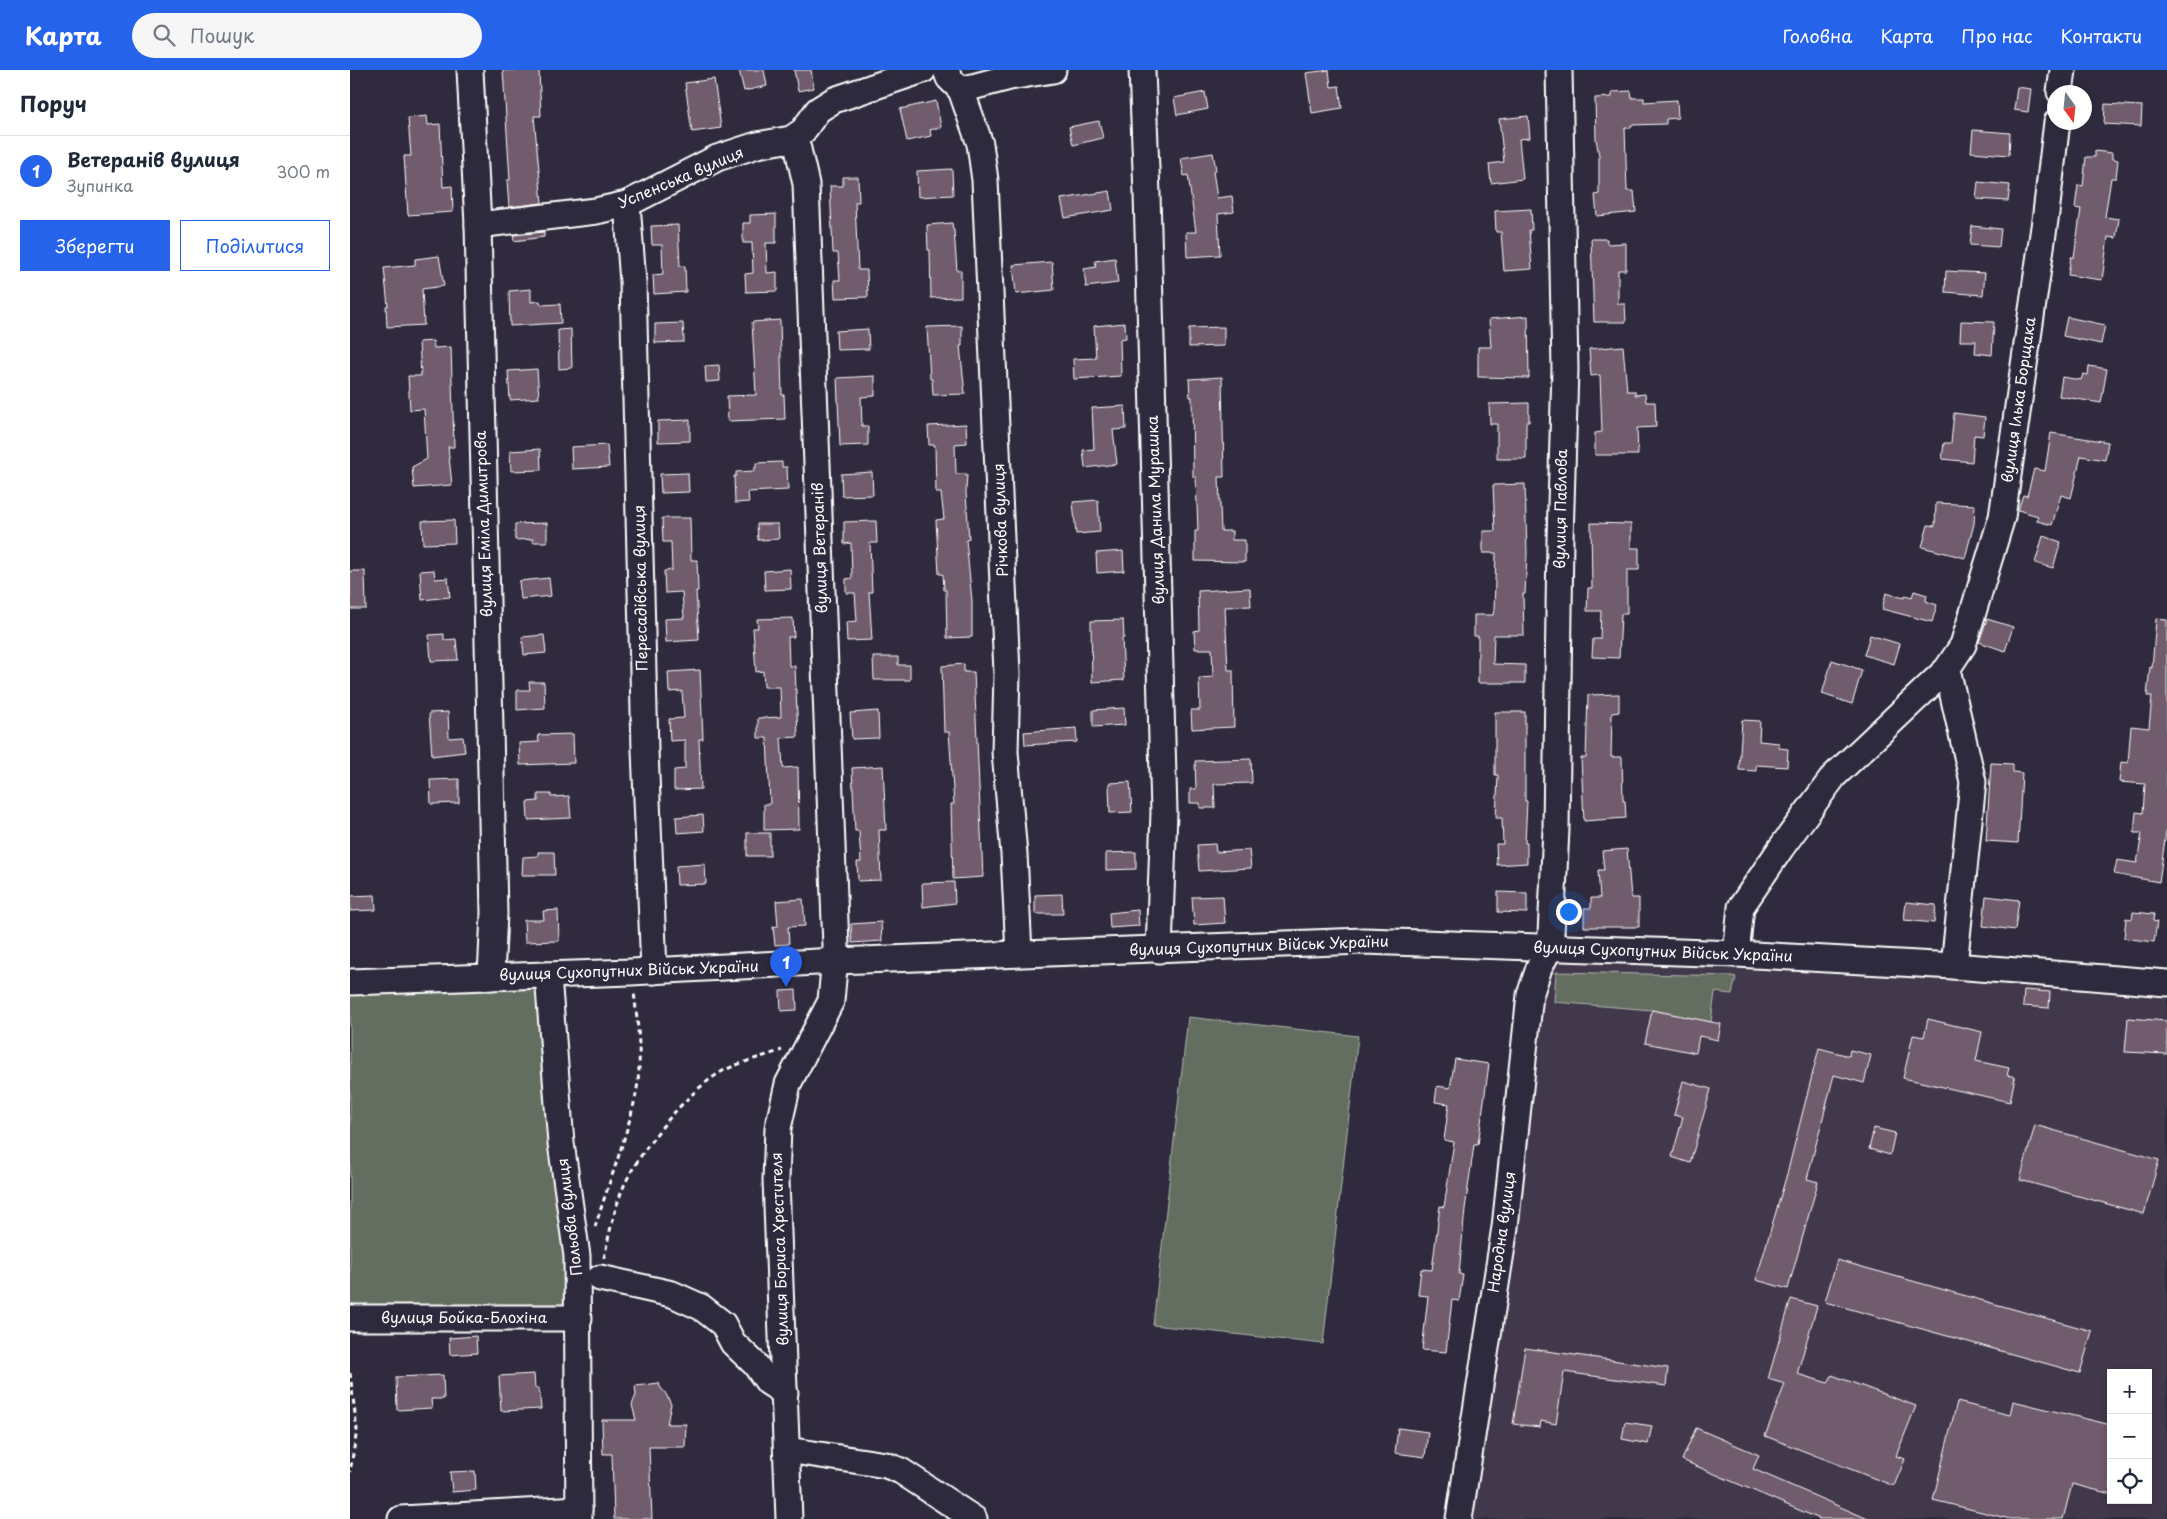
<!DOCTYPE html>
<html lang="uk">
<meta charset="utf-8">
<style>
:root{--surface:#fff;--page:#f6f6f7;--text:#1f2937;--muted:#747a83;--line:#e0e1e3;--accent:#2563eb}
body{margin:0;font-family:"Playpen Sans",sans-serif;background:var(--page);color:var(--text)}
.controls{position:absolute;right:15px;bottom:15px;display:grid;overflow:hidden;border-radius:0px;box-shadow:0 2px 8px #0003}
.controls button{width:45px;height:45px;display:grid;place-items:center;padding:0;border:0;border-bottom:1px solid var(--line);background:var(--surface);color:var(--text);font:25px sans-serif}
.compass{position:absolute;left:1697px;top:15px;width:45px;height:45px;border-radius:50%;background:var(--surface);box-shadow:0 2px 8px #0003;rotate:165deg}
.you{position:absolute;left:1218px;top:841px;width:18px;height:18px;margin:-12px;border:4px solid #fff;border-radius:50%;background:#1a73e8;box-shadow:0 0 0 8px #1a73e833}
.badge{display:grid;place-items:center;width:32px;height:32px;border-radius:50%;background:var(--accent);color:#fff;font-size:16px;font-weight:700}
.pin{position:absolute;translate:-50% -41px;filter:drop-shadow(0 1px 2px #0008)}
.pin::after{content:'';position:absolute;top:26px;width:18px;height:15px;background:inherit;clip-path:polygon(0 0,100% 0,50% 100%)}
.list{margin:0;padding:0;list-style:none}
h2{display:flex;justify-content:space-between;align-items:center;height:65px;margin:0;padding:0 20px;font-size:21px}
h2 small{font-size:16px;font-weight:400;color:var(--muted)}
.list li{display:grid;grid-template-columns:32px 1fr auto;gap:15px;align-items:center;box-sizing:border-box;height:70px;padding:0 20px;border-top:1px solid var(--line)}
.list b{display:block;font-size:19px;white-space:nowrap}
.list p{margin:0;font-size:16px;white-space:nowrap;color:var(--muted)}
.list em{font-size:16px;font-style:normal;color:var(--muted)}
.actions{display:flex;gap:10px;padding:15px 20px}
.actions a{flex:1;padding:11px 0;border:1px solid var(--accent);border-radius:0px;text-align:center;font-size:18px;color:var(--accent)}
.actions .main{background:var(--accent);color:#fff}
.icon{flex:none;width:28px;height:28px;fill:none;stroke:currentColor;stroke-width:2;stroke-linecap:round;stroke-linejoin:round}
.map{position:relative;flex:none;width:1817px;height:1449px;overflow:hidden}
header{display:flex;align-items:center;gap:30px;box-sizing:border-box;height:70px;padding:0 25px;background:var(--accent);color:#fff}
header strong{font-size:24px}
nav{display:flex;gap:28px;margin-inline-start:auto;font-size:18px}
.search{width:350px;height:45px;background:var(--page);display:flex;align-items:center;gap:12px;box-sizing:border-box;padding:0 18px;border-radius:28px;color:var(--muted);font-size:19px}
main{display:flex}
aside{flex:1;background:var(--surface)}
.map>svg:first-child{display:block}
.built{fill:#43394c;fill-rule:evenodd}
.green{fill:#646e61;stroke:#b2b6b0}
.building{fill:#715b6e;stroke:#fff}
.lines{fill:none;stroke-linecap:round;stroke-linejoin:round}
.minor-casing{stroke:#fff;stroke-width:29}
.path{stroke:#fff;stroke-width:3;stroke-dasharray:5 4;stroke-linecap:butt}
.minor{stroke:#2f2a3d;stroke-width:25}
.labels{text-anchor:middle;stroke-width:4;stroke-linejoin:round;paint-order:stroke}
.street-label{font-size:15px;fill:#fff;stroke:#2f2a3d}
</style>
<header>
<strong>Карта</strong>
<div class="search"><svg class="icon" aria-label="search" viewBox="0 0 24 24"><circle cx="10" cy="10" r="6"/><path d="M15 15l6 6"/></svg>Пошук</div>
<nav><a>Головна</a><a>Карта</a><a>Про нас</a><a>Контакти</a></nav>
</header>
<main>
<aside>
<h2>Поруч<small></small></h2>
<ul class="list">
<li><span class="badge">1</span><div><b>Ветеранів вулиця</b><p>Зупинка</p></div><em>300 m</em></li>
</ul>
<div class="actions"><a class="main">Зберегти</a><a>Поділитися</a></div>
</aside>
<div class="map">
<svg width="1817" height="1449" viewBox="0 0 1817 1449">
<rect width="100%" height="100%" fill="#2f2a3d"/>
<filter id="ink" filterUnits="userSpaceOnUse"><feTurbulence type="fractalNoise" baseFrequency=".02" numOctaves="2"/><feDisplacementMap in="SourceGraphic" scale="10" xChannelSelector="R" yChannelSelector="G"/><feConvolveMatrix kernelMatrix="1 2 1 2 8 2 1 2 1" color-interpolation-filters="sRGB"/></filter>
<g filter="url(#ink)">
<path class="built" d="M1215,886L1817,920V1449H1112L1193,896ZM1761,1303H1798V1430H1761Z"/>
<g class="green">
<polygon points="1206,902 1382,906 1386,907 1382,924 1365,922 1361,952 1302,940 1204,932"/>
<polygon points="188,915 223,1236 0,1245 0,919"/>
<polygon points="838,947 1008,966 973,1274 803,1255"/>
</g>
<g class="building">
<polygon points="153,0 189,0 191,46 184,46 192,133 159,137 157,110 160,110"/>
<polygon points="389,0 414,0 417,16 394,21"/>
<polygon points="444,0 461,0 464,18 448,21"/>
<polygon points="979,0 981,17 989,16 992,38 962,43 956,3"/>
<polygon points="364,9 371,58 342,62 335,13"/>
<polygon points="1667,17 1681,19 1678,42 1664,40"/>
<polygon points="1281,21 1282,28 1294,28 1294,32 1327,30 1328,48 1316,49 1316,54 1281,55 1281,58 1275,58 1277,121 1284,121 1286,142 1247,146 1245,125 1249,124 1249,85 1246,69 1245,28 1262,27 1262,22"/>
<polygon points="855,22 858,39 827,45 824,28"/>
<polygon points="586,31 591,57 580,60 581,66 557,71 550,39"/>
<polygon points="1755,34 1792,36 1791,56 1754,54"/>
<polygon points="77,46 78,55 90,54 93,117 102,116 103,142 58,145 54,86 61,86 58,48"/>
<polygon points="1178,46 1180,68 1169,69 1173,109 1141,113 1139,94 1154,92 1149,49"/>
<polygon points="749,51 753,68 723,75 719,57"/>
<polygon points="1623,60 1660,63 1659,85 1621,82"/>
<polygon points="1745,81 1762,83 1762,89 1768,90 1766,108 1761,108 1755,147 1769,149 1766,168 1758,167 1752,210 1718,205 1721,187 1724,187 1731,139 1725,138 1728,115 1733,116 1736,87 1745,87"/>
<polygon points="863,83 866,100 863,101 867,128 882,126 884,142 868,144 870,185 837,187 836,162 846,162 838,105 834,106 831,88"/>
<polygon points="602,99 603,125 568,127 567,101"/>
<polygon points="493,107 508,107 509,132 505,132 508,200 517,200 518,227 485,228 484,210 490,210 488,183 483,183 480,116 493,116"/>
<polygon points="1628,112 1660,115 1658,131 1626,129"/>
<polygon points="760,121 763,140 715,148 711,129"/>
<polygon points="1181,139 1182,160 1179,160 1182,199 1154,201 1151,162 1146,162 1145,141"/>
<polygon points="426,144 426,173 416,173 417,203 427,202 427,221 396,222 395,204 403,203 402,173 393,173 393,153 400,153 400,145"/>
<polygon points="602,153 603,160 604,160 607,201 611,201 611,227 581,228 580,180 578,180 577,155"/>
<polygon points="328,155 330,196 335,196 336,222 304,224 303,205 313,204 312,175 302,175 301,156"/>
<polygon points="1622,156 1651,159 1649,177 1620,175"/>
<polygon points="194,162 194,167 164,171 163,165"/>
<polygon points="1241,169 1257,169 1257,174 1276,173 1276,200 1268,200 1268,234 1275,234 1276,252 1244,252"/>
<polygon points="89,186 94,216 72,219 74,255 37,257 36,236 38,236 34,198 65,195 65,189"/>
<polygon points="765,188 768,213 736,217 734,199 746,197 745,191"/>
<polygon points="702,192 704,220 666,224 663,195"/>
<polygon points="1596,201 1635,203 1633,225 1595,222"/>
<polygon points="181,219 181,232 190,231 191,235 210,234 211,253 160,256 159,221"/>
<polygon points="1178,246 1179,308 1128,307 1128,277 1141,277 1139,249"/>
<polygon points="1717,247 1755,255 1751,274 1713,266"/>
<polygon points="430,250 432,325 434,325 435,349 378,351 377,326 406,325 402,252"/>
<polygon points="1611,251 1644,252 1642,285 1625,283 1626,271 1610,271"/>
<polygon points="333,253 334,272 305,273 305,254"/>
<polygon points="775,253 776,268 770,269 771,306 724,309 723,289 746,288 744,256"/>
<polygon points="612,256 612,276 610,276 615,324 583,325 582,309 580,309 577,257"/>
<polygon points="874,257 874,276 839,277 839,258"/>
<polygon points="221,259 222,298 209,299 208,260"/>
<polygon points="518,259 519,279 487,280 486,261"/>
<polygon points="83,271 84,278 101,277 104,377 98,377 102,415 64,418 62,397 77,389 74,339 60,340 58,306 71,306 69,272"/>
<polygon points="1273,276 1277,321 1285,321 1285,325 1295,324 1296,332 1305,332 1306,357 1287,358 1288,385 1245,385 1245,363 1252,362 1250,305 1241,306 1239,279"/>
<polygon points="369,295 370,311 356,312 355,296"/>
<polygon points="1739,296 1757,299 1751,333 1709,326 1712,307 1731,310 1733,304 1738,305"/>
<polygon points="187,299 189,328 160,330 158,301"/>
<polygon points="525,306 525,326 511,327 512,356 518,356 518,375 490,376 487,308"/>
<polygon points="872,307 874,407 869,407 871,461 882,461 882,470 895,470 895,492 845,491 845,461 848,461 846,407 843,407 842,327 840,327 839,309"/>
<polygon points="1179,333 1179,352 1176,352 1176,389 1147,389 1147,354 1140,354 1139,334"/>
<polygon points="775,336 776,359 763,360 767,394 735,398 733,380 744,379 742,338"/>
<polygon points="1604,343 1635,347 1633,366 1624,365 1622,392 1592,389 1594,373 1601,373"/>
<polygon points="340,350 340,371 308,372 308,351"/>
<polygon points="616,354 617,373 605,374 606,404 617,404 616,422 619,469 616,470 622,531 622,567 597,568 596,520 594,520 593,504 589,504 586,450 594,449 591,423 586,423 585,375 579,375 578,356"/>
<polygon points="1701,363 1758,372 1755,390 1731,386 1721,428 1711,425 1702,455 1687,451 1688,446 1668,440 1673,425 1677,426 1684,399 1695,401"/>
<polygon points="257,375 259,397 222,399 221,377"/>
<polygon points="190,379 191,400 161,401 160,381"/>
<polygon points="432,392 432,397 437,397 438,420 398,422 399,432 385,433 384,406 386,406 386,402 404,401 404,398 406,398 406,393"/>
<polygon points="522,402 523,425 492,426 491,404"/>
<polygon points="338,403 339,422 311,423 310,404"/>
<polygon points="1175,414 1177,484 1175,524 1173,524 1174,565 1144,565 1143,594 1175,595 1175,613 1128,613 1128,566 1124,566 1124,545 1143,545 1144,540 1146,483 1133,483 1133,461 1145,461 1143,415"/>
<polygon points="748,430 750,462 726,464 723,432"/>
<polygon points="1586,433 1625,435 1624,454 1615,488 1572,477 1578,455 1585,456"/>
<polygon points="312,448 340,448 341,490 347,490 348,521 346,521 349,570 316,572 315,549 334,548 332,522 315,523 314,501 322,500 321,472 313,472"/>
<polygon points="104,450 105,473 73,474 72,451"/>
<polygon points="526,451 527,473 520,473 522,522 519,522 522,570 497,571 496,552 507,551 505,523 496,523 496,509 502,508 501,473 494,474 494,452"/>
<polygon points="197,453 197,472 183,472 183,469 165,470 165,454"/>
<polygon points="1241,453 1281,454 1281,478 1289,478 1289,500 1277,500 1277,544 1271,544 1269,588 1242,587 1243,569 1250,569 1251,541 1237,541 1238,518 1242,518"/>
<polygon points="407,454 428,454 429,469 408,470"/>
<polygon points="1693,466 1711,472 1703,498 1685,493"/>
<polygon points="773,481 774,501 747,503 746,483"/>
<polygon points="440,499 441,519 415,520 414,501"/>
<polygon points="84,500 85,509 98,508 100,527 72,530 70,501"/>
<polygon points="0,501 15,501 16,539 0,539"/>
<polygon points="199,508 201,526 171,529 169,511"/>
<polygon points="900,518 901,536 875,537 878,600 883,600 884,657 842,659 841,640 850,640 849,608 863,607 862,579 845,579 844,561 849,560 848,521"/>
<polygon points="1564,521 1577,525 1576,531 1587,535 1582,552 1532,539 1536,523 1554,528 1555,525 1562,527"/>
<polygon points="443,548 444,567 438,567 439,596 445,596 448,667 431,668 433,698 448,697 449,759 414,760 414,734 420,734 417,668 408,668 408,648 431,647 430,617 414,617 413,601 406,602 403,558 408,558 407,549"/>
<polygon points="1637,549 1663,557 1655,581 1629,572"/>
<polygon points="1806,549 1817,550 1817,755 1809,812 1764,804 1767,790 1787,793 1792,763 1784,763 1786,742 1793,743 1795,714 1769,712 1771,692 1778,693 1781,656 1799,658 1802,626 1797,626 1800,597 1802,598"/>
<polygon points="773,550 774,568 772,568 774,610 742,612 741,551"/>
<polygon points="94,564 94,570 106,569 108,590 81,591 79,565"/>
<polygon points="194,565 196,583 174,585 172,567"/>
<polygon points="1520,565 1550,574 1544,594 1514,585"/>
<polygon points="523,587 548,587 548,595 560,595 560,610 524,610"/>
<polygon points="1482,590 1512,600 1502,634 1472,624"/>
<polygon points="614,594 614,602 624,602 633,807 603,809 601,734 604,734 599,662 594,662 592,596"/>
<polygon points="350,600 353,669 349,669 351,719 324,720 324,700 335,699 335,670 320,671 319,649 334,648 332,621 319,622 318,602"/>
<polygon points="179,612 194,612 195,638 167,640 167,620 180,620"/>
<polygon points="1269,624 1269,642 1262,643 1261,687 1272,687 1273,731 1275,731 1276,748 1234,751 1231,688 1236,688 1238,625"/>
<polygon points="774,638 775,655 743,657 743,640"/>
<polygon points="528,641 529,668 502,669 500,643"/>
<polygon points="98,642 99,668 113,667 115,682 82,686 79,643"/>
<polygon points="1145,642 1175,642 1175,731 1177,731 1175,773 1177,773 1177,793 1147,795 1146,774 1153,774 1152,748 1146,748 1148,705 1145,705"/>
<polygon points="1392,650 1410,651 1409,671 1429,673 1429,678 1438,679 1437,697 1406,695 1406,701 1389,700"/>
<polygon points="726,658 727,672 675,675 674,662"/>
<polygon points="223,664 224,693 170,695 169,673 189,672 188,665"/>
<polygon points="901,689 902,713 864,714 865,738 850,738 850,733 840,733 840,719 846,719 845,691"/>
<polygon points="1641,693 1663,694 1663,702 1672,703 1668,773 1636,771"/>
<polygon points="533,696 536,760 529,760 531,810 508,811 507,792 511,792 509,761 505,761 502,698"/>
<polygon points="109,709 109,733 81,734 80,710"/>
<polygon points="780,712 782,742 760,743 759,713"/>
<polygon points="188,724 201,724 201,727 219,726 221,748 178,750 177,732 188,731"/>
<polygon points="353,745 354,761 327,763 326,747"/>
<rect x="397" y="763" width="23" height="23"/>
<polygon points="865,774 866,782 899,780 901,798 849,801 847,775"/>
<polygon points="1277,779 1281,828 1289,828 1289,857 1234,857 1234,838 1241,838 1241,828 1250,828 1248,800 1254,800 1252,781"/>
<polygon points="188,782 204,782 205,805 172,805 173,787 188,786"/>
<polygon points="786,782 786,799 756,800 756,783"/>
<polygon points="355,794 356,814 327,815 326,796"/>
<polygon points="604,812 605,833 573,837 572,813"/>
<polygon points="1148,822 1177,823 1177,843 1148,842"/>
<polygon points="712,824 713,844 685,844 685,825"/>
<polygon points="25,825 26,840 0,841 0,826"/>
<polygon points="873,826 875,853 844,855 842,827"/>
<polygon points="1636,826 1669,830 1665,860 1633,856"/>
<polygon points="453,829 455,856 438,857 439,874 425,875 423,857 428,856 426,831"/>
<polygon points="1556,832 1586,835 1584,853 1554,850"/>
<polygon points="208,840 209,871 175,872 174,850 194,850 193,841"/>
<polygon points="788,840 789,856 760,858 759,843"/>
<polygon points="1783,842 1804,844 1803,851 1807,852 1804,872 1774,868 1776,848 1782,849"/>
<polygon points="531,852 532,871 502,873 501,854"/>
<polygon points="446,920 447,940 431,941 430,921"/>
<polygon points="1674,920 1700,922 1699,938 1673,936"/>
<polygon points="1302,940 1371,954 1368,970 1349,966 1346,983 1295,973"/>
<polygon points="1778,948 1817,951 1817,984 1775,982"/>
<polygon points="1578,949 1632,962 1626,991 1659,998 1657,1005 1665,1007 1660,1032 1553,1008 1563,965 1574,967"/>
<polygon points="1469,978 1499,986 1500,980 1521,985 1514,1013 1484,1005 1457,1109 1468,1112 1438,1219 1406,1210 1437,1104"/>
<polygon points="1105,989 1139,994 1128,1075 1124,1075 1115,1139 1109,1204 1113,1205 1109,1231 1102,1230 1096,1282 1072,1280 1078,1226 1068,1225 1071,1199 1082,1200 1090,1136 1094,1137 1104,1072 1094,1070 1099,1034 1085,1032 1087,1016 1100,1018"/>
<polygon points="1333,1011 1361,1019 1340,1093 1322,1087 1333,1047 1324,1045"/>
<polygon points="1685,1055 1809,1090 1794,1144 1670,1110"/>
<polygon points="1524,1058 1545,1063 1540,1085 1519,1079"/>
<polygon points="1487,1190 1742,1261 1730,1303 1475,1232"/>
<polygon points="1441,1229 1467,1236 1447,1304 1478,1313 1482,1305 1566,1336 1546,1386 1555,1389 1544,1416 1415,1366 1435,1314 1418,1309"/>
<polygon points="126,1266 127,1283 100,1285 99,1268"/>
<polygon points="1175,1278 1318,1298 1316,1316 1214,1302 1206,1354 1191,1351 1190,1357 1163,1354"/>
<polygon points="184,1304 185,1318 189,1318 191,1339 151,1341 149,1306"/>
<polygon points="93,1305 94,1329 81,1329 82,1338 47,1340 46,1307"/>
<polygon points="309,1313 310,1317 316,1324 321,1334 317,1354 336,1354 335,1377 299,1377 302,1449 264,1449 262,1384 253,1384 252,1350 286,1350 282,1335 286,1325 285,1316"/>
<polygon points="1663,1331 1761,1355 1761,1424 1722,1414 1713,1449 1660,1449 1583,1430 1607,1332 1660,1345"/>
<polygon points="1275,1352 1302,1356 1298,1374 1272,1369"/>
<polygon points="1048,1358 1078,1362 1075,1387 1045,1383"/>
<polygon points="1346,1358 1409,1385 1403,1399 1518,1449 1470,1449 1332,1390"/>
<polygon points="125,1401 126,1420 102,1422 100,1402"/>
</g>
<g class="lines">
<defs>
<g id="minor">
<polyline points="120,0 128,155 140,657 144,844 141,907"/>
<polyline points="596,0 599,8 611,20 660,7 703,0"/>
<polyline points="792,0 797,124 814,742 809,880"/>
<polyline points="611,20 630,74 635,110 657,603 655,682 664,784 669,883"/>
<polyline points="1710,22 1713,0"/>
<polyline points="277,134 283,212 295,680 304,901"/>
<polyline points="128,155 246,141 277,134 367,88 407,75 441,69 453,61 468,40 484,30 573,0"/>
<polyline points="1386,884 1391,837 1431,778 1484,706 1597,599"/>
<polyline points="1604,896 1623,712 1597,599 1613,575 1652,447 1696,143 1707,52"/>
<polyline points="198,905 211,1073 227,1186 229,1449"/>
<polyline points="0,912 281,902 486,891 1014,871 1386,884 1604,896 1817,913"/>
<polyline points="250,1208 322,1224 351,1237 373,1254 383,1273 405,1294 418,1312 435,1323"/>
<polyline points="0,1248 229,1248"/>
<polyline points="437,1380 536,1395 551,1401 624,1449"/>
<polyline points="51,1449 229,1439"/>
<polyline points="439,1449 426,1110 428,1058 438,1014 481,931 486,877 456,114 448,79 441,69"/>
<polyline points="1109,1449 1155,1157 1180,925 1189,898 1200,877 1201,864 1206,759 1210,469 1215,299 1209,0"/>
</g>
</defs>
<use href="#minor" class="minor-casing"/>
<g class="path">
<path d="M245,1157C258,1115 275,1072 285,1029C293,994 288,957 284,922"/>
<path d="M254,1188C259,1165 264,1140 273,1118C289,1081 336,1022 371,1002C389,992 413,987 432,980"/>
<polyline points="0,1303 7,1360 0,1402"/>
</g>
<use href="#minor" class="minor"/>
</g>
</g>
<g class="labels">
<g class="street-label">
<text transform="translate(331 108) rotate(-23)" y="5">Успенська вулиця</text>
<text transform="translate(1669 330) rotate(-82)" y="5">вулиця Ілька Борщака</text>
<text transform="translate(1211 439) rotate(-89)" y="5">вулиця Павлова</text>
<text transform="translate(806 440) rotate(-92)" y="5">вулиця Данила Мурашка</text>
<text transform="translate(651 450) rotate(-92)" y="5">Річкова вулиця</text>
<text transform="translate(134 454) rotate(-92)" y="5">вулиця Еміла Димитрова</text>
<text transform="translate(470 478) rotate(-92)" y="5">вулиця Ветеранів</text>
<text transform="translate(291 518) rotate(-91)" y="5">Пересадівська вулиця</text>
<text transform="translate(909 876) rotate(-2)" y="5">вулиця Сухопутних Військ України</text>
<text transform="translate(1313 882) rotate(2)" y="5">вулиця Сухопутних Військ України</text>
<text transform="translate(279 901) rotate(-2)" y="5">вулиця Сухопутних Військ України</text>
<text transform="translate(220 1147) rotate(-97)" y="5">Польова вулиця</text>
<text transform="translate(1152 1162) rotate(-82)" y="5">Народна вулиця</text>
<text transform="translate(430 1179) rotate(-92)" y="5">вулиця Бориса Хрестителя</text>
<text x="114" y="1253">вулиця Бойка-Блохіна</text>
</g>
</g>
</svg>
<div class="controls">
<button>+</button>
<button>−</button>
<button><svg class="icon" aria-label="locate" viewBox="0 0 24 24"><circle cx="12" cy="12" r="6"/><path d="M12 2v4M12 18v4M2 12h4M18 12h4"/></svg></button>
</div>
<svg class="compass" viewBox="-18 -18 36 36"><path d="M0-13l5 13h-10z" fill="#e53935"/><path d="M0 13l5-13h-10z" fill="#747a83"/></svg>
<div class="you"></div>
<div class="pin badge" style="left:436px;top:917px">1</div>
</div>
</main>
